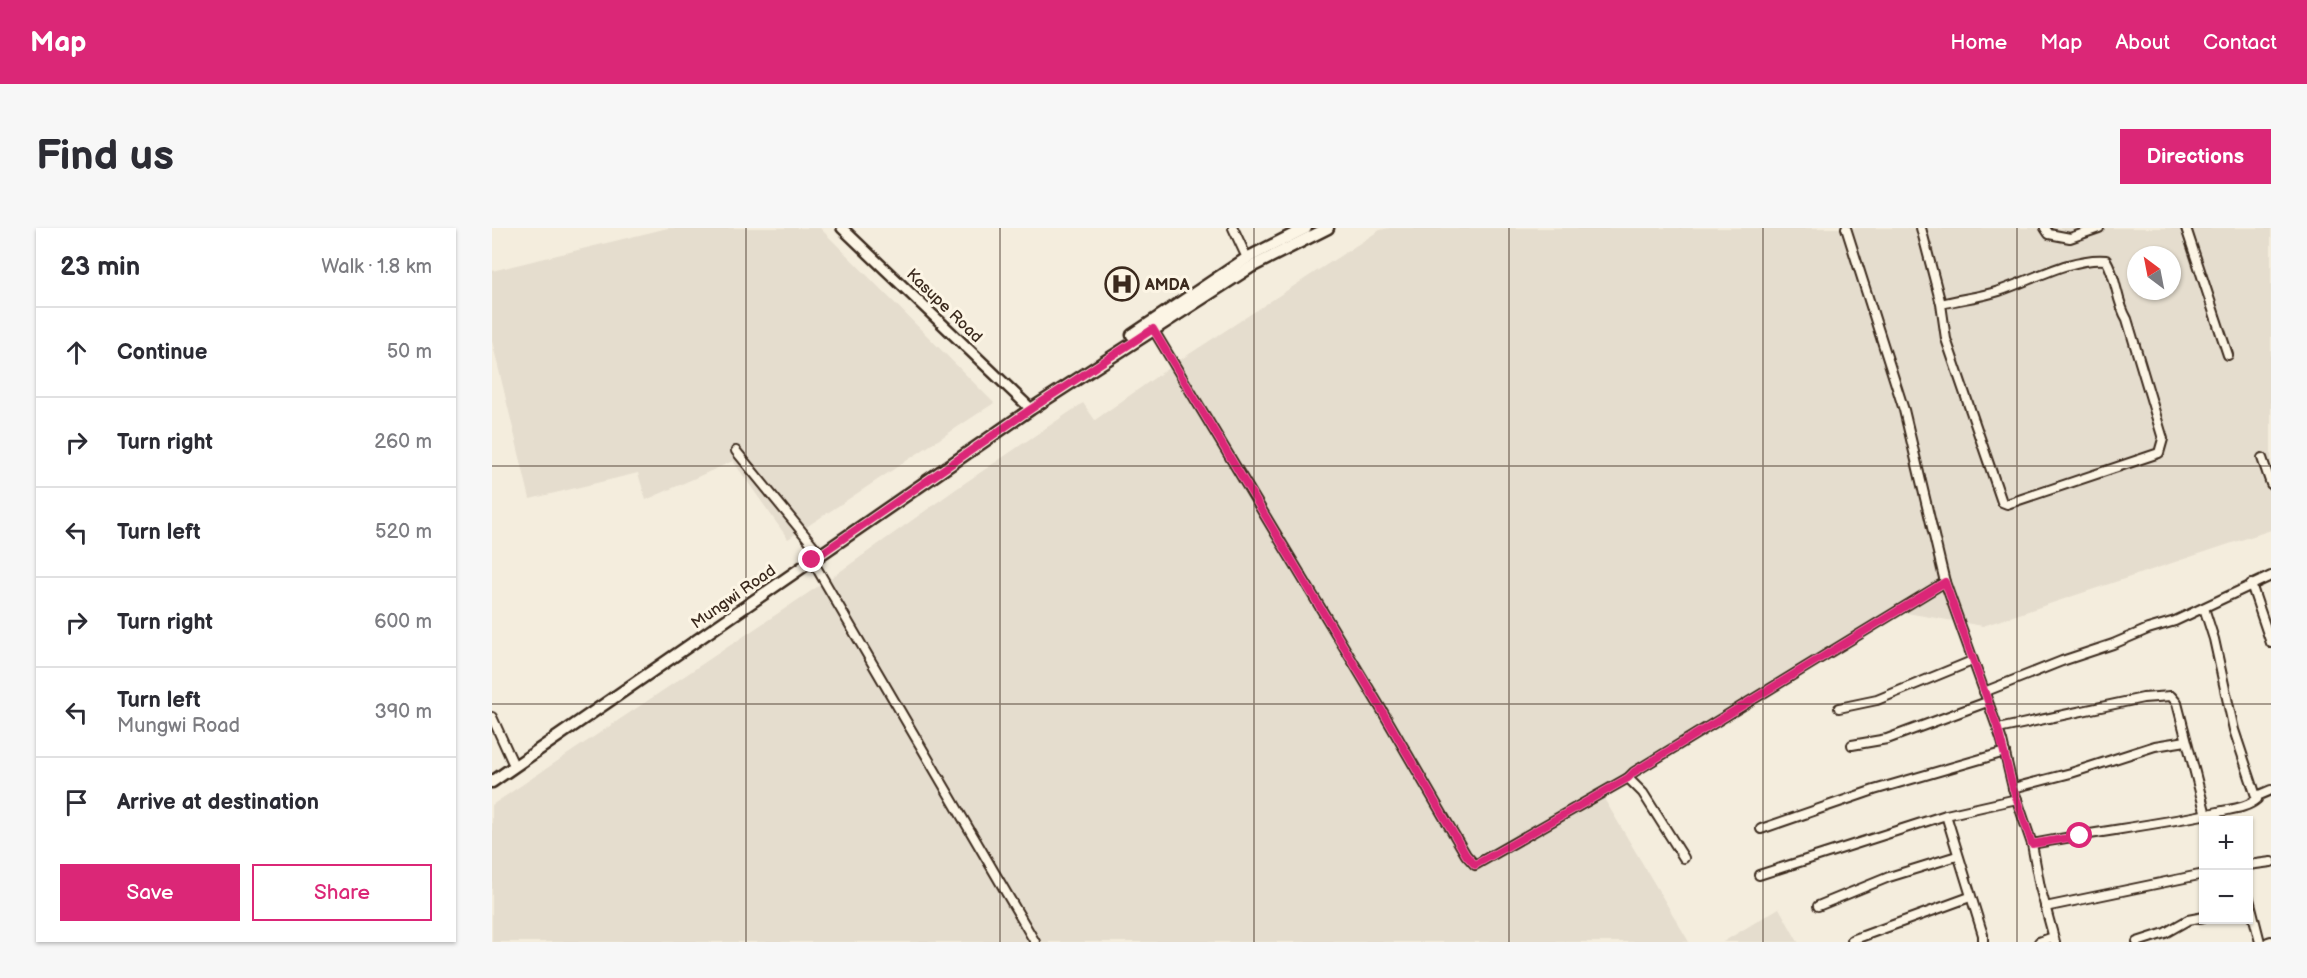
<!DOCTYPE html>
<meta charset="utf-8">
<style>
:root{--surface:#fff;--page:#f7f7f7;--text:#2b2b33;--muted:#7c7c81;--line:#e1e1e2;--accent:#db2777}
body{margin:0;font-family:"Balsamiq Sans",sans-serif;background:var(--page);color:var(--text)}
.controls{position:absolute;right:18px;bottom:18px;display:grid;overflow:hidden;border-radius:0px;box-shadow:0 2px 4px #0004}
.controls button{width:54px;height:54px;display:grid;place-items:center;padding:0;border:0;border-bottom:2px solid var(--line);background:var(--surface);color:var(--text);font:30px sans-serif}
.compass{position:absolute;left:1635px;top:18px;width:54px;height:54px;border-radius:50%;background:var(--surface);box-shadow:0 2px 4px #0004;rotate:328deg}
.stop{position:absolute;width:18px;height:18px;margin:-14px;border:4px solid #db2777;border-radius:50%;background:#fff}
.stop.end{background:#db2777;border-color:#fff;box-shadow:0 2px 6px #0008}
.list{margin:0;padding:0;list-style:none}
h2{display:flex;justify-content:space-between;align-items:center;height:78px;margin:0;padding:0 24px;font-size:26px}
h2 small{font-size:20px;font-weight:400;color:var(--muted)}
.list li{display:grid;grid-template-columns:39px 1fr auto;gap:18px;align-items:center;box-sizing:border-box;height:90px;padding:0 24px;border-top:2px solid var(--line)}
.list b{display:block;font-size:22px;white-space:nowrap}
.list p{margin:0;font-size:20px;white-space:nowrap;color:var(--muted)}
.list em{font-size:20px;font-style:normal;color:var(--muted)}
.actions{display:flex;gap:12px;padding:18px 24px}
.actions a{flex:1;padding:14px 0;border:2px solid var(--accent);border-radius:0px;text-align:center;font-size:21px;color:var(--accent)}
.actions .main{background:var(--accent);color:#fff}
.icon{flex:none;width:33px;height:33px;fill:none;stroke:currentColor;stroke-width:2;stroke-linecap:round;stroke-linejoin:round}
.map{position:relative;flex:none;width:1779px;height:714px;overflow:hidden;border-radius:0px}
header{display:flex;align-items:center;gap:36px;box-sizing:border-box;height:84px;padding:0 30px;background:var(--accent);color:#fff}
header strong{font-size:28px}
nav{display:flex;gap:33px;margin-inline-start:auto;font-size:21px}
.intro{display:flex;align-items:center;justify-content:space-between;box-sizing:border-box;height:144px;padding:0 36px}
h1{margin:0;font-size:42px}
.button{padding:15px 27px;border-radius:0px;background:var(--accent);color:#fff;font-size:21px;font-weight:700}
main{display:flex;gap:36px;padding:0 36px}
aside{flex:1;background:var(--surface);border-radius:0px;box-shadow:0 2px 4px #0004}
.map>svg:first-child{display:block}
.built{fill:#e5ddce;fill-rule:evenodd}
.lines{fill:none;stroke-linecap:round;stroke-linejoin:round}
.minor-casing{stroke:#3b2a1e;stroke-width:12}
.tertiary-casing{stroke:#3b2a1e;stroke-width:14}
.secondary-casing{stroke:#3b2a1e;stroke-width:15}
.minor{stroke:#fcf5e5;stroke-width:8}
.tertiary{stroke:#fcf5e5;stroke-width:9}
.secondary{stroke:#fcf5e5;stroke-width:10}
.route{stroke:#db2777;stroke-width:8}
.grid{fill:none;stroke:#3b2a1e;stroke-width:1.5;stroke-opacity:0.55}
.labels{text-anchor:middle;stroke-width:6;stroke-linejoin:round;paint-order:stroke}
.poi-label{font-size:16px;font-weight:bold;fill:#3b2a1e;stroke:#fcf5e5;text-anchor:start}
.street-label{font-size:16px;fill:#3b2a1e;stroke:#fcf5e5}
</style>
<header>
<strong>Map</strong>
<nav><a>Home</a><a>Map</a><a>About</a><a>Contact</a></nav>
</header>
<div class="intro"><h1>Find us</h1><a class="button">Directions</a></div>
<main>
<aside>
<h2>23 min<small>Walk · 1.8 km</small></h2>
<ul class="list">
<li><svg class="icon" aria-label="ahead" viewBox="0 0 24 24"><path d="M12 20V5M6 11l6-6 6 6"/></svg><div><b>Continue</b></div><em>50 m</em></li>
<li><svg class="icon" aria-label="right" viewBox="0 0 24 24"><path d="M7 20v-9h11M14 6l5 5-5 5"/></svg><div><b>Turn right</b></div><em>260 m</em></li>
<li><svg class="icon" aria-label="left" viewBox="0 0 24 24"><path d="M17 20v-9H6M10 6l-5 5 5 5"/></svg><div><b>Turn left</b></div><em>520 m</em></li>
<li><svg class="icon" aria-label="right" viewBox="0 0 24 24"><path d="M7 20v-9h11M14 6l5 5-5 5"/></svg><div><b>Turn right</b></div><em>600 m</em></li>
<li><svg class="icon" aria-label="left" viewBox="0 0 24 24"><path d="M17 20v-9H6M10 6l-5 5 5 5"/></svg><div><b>Turn left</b><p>Mungwi Road</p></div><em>390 m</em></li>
<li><svg class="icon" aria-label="arrive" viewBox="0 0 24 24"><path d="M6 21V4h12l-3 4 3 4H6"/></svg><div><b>Arrive at destination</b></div></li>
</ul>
<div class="actions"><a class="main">Save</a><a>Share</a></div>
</aside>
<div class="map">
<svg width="1779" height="714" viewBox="0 0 1779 714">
<rect width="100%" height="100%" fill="#f4eddd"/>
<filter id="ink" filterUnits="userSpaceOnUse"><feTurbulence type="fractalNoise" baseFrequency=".0167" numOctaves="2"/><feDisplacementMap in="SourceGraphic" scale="12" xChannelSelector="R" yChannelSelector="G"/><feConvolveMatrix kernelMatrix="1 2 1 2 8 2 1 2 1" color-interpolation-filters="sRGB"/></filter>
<g filter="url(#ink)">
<g class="built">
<polygon points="176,0 328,0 502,175 296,311 241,233 154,272 146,245 38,271 0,113 0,43"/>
<path d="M898,0H1779V302L1491,398L1403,383L1107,562L1197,714H0V577L346,345L464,261L591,175L603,192L685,134L888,2ZM1644,27H1680V63H1644Z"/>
<polygon points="1287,680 1306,714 1231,714"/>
</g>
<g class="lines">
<defs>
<g id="minor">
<polyline points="741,0 755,30"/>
<polyline points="1354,0 1412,182 1453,354 1510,513 1521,560 1540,616 1548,659 1563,714"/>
<path d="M1429,0L1449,76L1454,111L1510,274L1515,276L1667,225L1671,211L1635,91C1624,73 1625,50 1614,32C1580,29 1540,52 1507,63C1489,69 1468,71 1449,76"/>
<polyline points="1553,0 1557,6 1578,10 1607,0"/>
<polyline points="1694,0 1736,127"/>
<polyline points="661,101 888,479 974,627 983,637 1136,550 1142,544 1453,354"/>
<polyline points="244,223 325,322"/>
<polyline points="1770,230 1779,256"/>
<polyline points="320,332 543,714"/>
<polyline points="1759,356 1779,415"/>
<polyline points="1492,464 1570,433 1621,416 1656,401 1683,393 1779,348"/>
<polyline points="1347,480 1385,472 1480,433"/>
<polyline points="0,489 20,533"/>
<polyline points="1506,501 1651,470 1679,468 1685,475 1714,587"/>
<polyline points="1360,517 1395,511 1495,474"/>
<polyline points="1136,550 1151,565 1192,630"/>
<polyline points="1521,560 1579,545 1663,518 1694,513"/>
<polyline points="1765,568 1779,562"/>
<polyline points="1454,587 1491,707 1491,714"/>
<polyline points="1269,601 1382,562 1513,524"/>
<path d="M1540,616C1602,604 1664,597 1726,584C1739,581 1755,580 1765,571L1742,502L1722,411L1712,380"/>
<polyline points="1756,637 1779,634"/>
<polyline points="1267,647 1454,587 1525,571"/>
<polyline points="1756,667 1768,714"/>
<polyline points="1326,678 1397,649 1465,628"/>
<polyline points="1553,679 1712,646"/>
<polyline points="1360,712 1478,669"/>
<polyline points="1547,714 1561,709"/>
<polyline points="1645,714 1673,705 1696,692 1712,689"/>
<polyline points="1776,714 1779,713"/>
</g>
<polyline id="tertiary" points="350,0 539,181"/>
<g id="secondary">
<polyline points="640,107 755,30 814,0"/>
<polyline points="0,554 539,181 759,39 836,0"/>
</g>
</defs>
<use href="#minor" class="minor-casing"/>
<use href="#tertiary" class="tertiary-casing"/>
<use href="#secondary" class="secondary-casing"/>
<use href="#minor" class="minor"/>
<use href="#tertiary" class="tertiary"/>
<use href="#secondary" class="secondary"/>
</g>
</g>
<g class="lines" filter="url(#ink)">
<polyline class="route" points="320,332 539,181 661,101 888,479 974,627 983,637 1136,550 1142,544 1453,354 1506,501 1521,560 1540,616 1588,608"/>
</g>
<path class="grid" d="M254,0V714M508,0V714M762,0V714M1017,0V714M1271,0V714M1525,0V714M0,238H1779M0,476H1779"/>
<defs>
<symbol id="hospital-ring" viewBox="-11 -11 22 22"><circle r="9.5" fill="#fcf5e5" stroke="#3b2a1e" stroke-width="1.5"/><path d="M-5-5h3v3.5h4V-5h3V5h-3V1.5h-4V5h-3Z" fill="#3b2a1e"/></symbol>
</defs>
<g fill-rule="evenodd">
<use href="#hospital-ring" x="611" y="37" width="38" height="38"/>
</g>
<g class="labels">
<g class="poi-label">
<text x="653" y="62">AMDA</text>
</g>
<g class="street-label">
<text transform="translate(453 77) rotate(44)" y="6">Kasupe Road</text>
<text transform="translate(241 368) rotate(-35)" y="6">Mungwi Road</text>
</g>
</g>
</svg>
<div class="controls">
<button>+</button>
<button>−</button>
</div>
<svg class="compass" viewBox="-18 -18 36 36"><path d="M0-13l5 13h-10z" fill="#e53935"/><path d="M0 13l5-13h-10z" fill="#7c7c81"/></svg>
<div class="stop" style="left:1588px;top:608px"></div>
<div class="stop end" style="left:320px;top:332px"></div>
</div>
</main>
